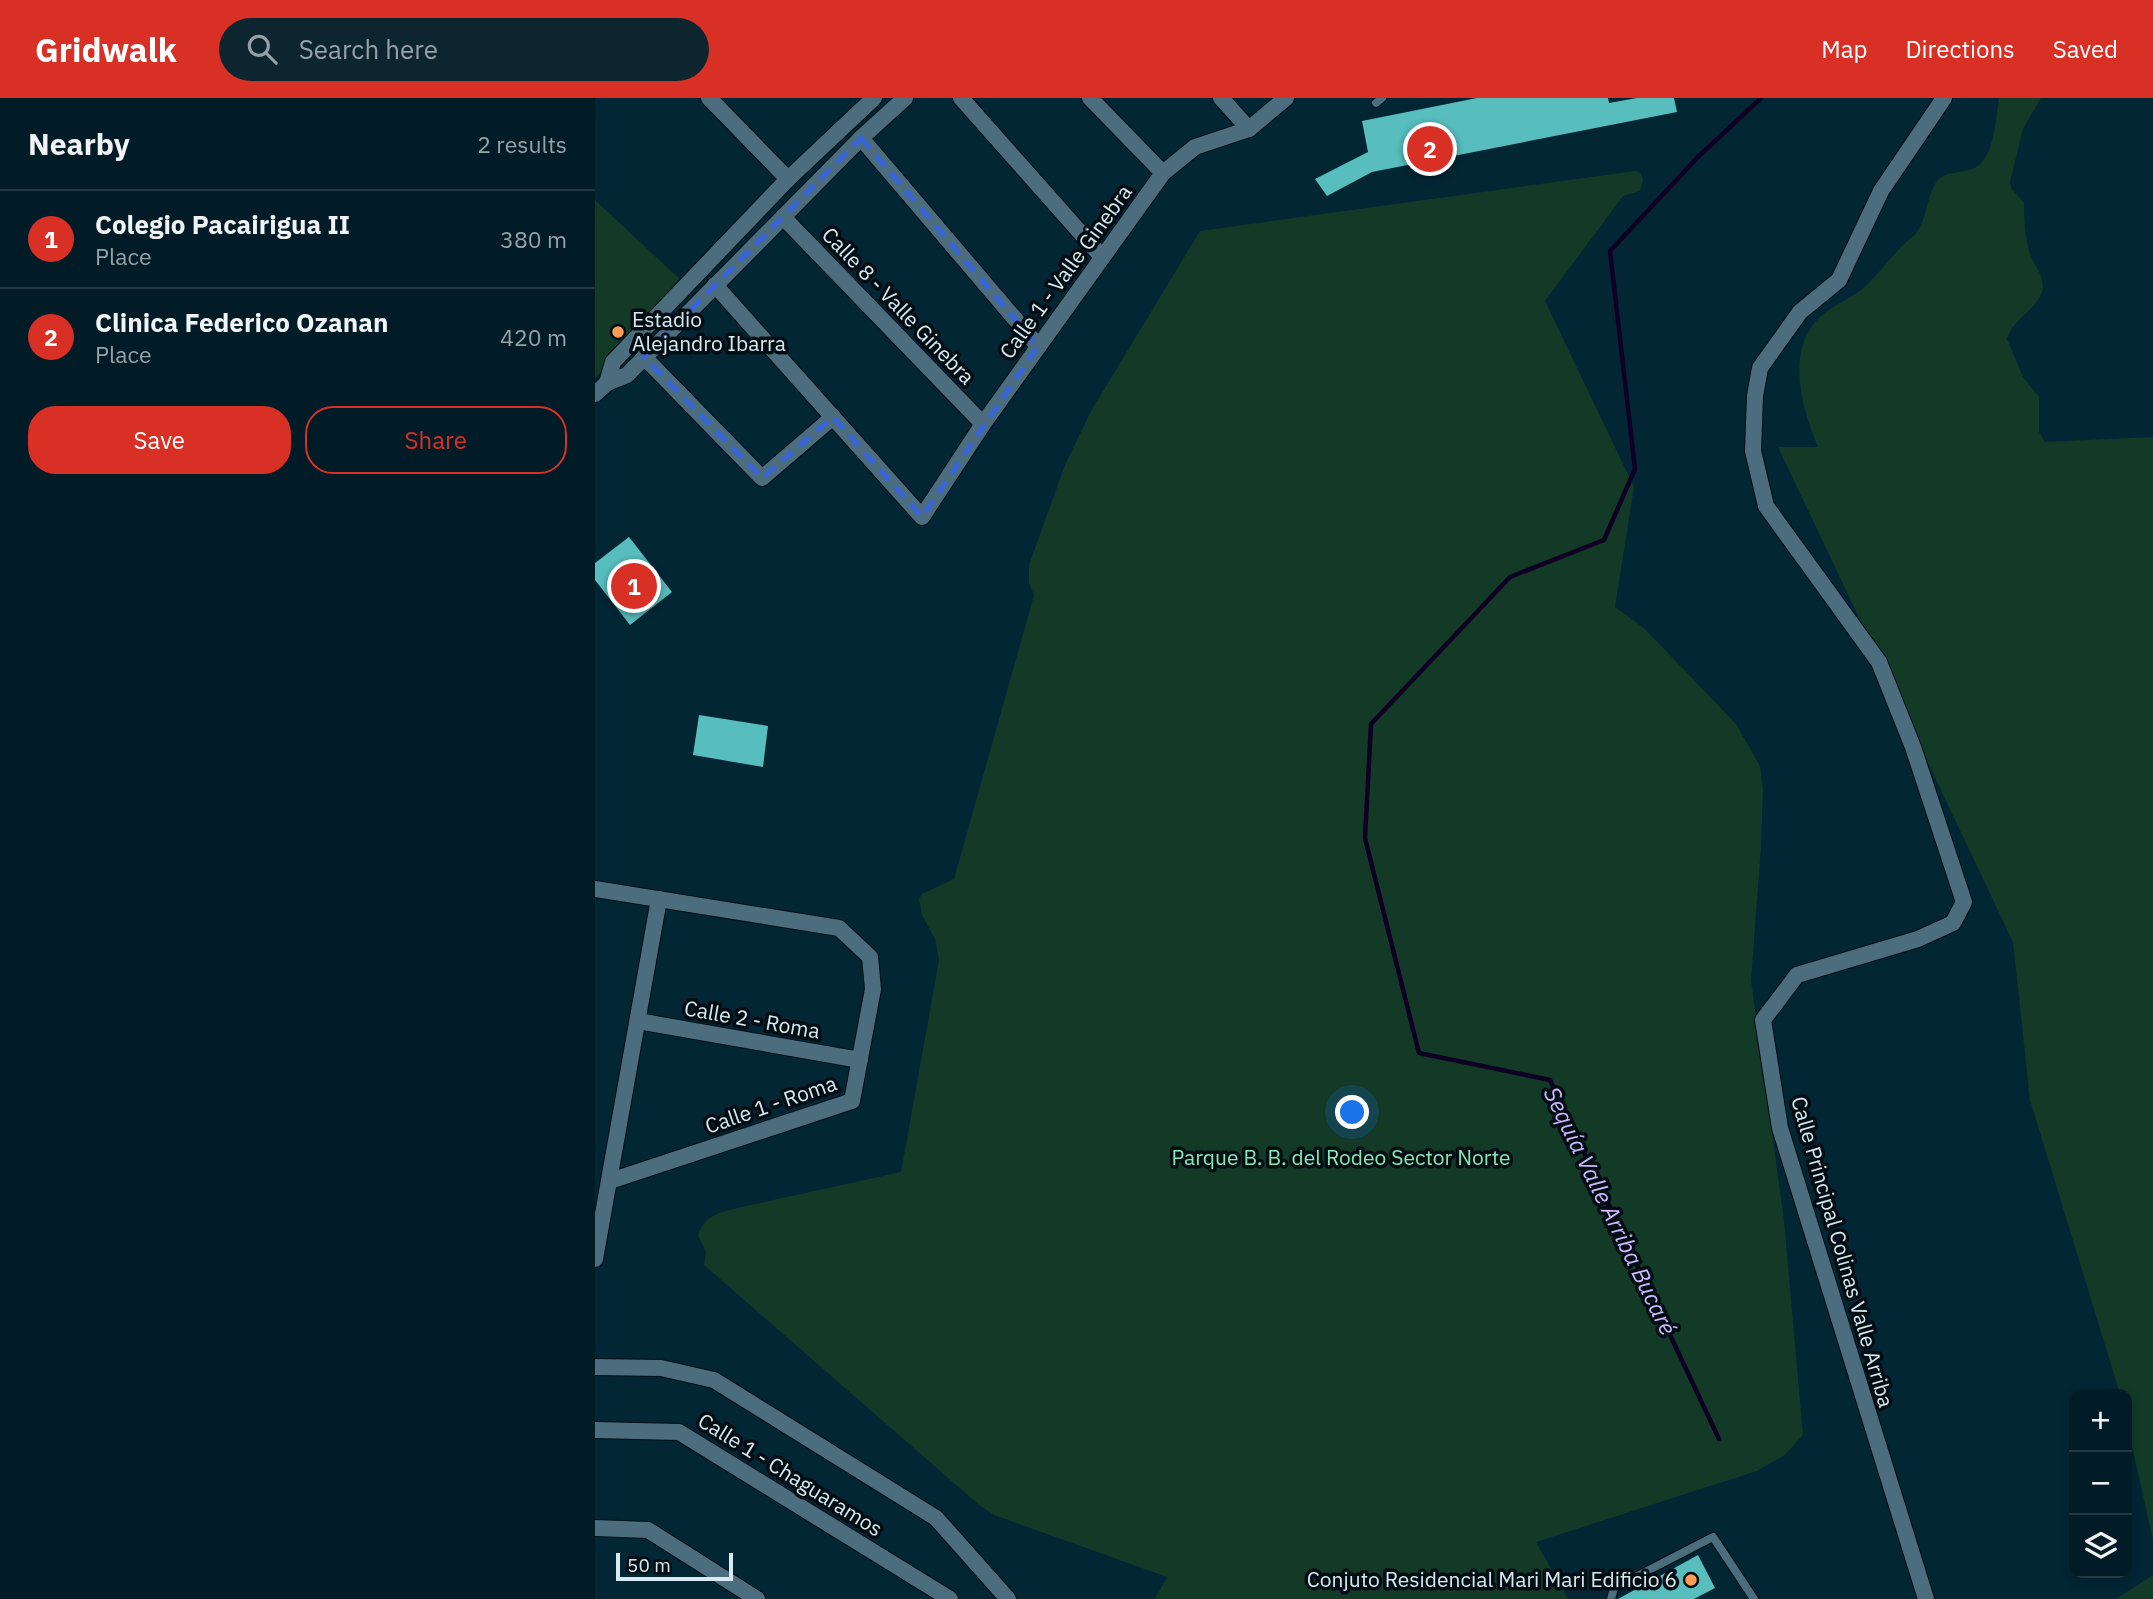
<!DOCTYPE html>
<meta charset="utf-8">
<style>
:root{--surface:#021c27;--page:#0c252f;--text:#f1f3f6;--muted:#96a1a7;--line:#233a44;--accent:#d93025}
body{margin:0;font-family:"IBM Plex Sans",sans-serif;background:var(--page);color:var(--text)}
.controls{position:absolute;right:21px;bottom:21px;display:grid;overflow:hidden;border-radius:14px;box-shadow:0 4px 10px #0003}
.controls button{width:63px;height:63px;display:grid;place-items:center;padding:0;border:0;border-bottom:2px solid var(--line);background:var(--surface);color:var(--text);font:35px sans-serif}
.scale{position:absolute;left:21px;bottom:18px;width:117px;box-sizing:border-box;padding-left:7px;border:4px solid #d7eaf3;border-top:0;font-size:19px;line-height:24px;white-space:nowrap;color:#d7eaf3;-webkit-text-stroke:5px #020d13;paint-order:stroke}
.you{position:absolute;left:758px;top:1015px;width:24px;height:24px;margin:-18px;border:5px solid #fff;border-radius:50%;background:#1a73e8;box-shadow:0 0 0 10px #1a73e833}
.badge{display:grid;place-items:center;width:46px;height:46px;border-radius:50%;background:var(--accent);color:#fff;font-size:23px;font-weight:700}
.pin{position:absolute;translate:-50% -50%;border:4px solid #fff;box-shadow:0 2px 7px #0006}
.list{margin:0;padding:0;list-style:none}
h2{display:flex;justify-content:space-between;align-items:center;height:91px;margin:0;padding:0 28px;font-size:30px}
h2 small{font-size:23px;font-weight:400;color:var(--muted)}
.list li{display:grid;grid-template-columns:46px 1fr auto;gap:21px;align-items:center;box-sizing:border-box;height:98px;padding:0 28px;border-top:2px solid var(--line)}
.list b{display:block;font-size:26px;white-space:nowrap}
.list p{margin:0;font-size:23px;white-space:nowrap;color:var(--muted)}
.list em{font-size:23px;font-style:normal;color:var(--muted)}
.actions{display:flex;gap:14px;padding:21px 28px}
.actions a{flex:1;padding:16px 0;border:2px solid var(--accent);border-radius:28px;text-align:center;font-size:24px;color:var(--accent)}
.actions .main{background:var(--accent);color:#fff}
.icon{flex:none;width:38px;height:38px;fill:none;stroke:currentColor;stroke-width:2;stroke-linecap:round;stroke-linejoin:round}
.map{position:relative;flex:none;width:1558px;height:1501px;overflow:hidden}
header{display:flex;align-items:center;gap:42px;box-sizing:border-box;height:98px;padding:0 35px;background:var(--accent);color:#fff}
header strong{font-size:33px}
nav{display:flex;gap:38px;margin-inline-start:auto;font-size:24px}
.search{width:490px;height:63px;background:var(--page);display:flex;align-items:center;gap:18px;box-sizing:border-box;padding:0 24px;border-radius:38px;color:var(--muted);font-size:26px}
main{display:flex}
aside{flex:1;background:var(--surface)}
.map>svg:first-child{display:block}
.green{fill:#133927}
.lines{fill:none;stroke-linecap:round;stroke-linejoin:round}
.stream{stroke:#0f0023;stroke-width:4.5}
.building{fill:#57bdbd}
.service-casing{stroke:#000e18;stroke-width:10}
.minor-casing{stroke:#000e18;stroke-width:18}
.service{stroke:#4b6d7d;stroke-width:8}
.minor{stroke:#4b6d7d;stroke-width:16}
.marked{fill:none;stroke:#3965dc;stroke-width:5;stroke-dasharray:14 9;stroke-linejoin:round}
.poi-dot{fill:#fd9c55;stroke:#020d13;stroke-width:2.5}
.labels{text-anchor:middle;stroke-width:7;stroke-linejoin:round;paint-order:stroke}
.street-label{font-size:21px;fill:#d7eaf3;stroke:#020d13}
.poi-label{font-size:21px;fill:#d7eaf3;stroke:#020d13;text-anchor:start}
.park-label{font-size:21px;fill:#82eab5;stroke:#020d13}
.water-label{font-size:23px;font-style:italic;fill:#cfb8fe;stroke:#020d13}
</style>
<header>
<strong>Gridwalk</strong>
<div class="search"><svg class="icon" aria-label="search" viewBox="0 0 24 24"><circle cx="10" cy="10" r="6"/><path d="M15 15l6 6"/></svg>Search here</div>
<nav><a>Map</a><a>Directions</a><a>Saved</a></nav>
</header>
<main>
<aside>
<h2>Nearby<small>2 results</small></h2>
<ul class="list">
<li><span class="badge">1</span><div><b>Colegio Pacairigua II</b><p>Place</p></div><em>380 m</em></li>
<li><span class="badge">2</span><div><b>Clinica Federico Ozanan</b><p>Place</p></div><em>420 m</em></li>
</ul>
<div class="actions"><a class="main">Save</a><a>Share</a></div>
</aside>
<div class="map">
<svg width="1558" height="1501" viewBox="0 0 1558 1501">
<rect width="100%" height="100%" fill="#032634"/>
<g class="green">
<path d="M1404,0H1446L1428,31L1415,84L1416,90L1429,105C1429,122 1430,137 1434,153C1438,167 1451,178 1447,194C1440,214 1419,219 1412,241L1428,279L1444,299V334L1450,344L1558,339V1442L1532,1326V1296H1525L1435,1002L1418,844L1183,349H1223C1206,309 1188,246 1231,214C1244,204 1260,198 1272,187C1288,171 1302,150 1320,137C1332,121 1331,102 1340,86C1350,68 1375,80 1388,63C1400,47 1401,19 1404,0Z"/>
<path d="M1040,73L1045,75L1048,81L1045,93L1028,98L950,203L1039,389L1020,509L1049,530L1141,626L1165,668L1168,691L1166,749L1156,882L1189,1122L1208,1337L1190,1357L1162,1373L941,1444L973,1501H560L572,1479L399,1417L384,1407L109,1167L111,1153L103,1138C109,1119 120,1116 138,1111L306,1074L344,862L340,841L327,817L324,801L327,796L359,781L439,497L434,485V467L470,367L496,313L605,133Z"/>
<polygon points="0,102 92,188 0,280"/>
<polygon points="1558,1477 1558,1501 1521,1501"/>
</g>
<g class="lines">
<polyline class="stream" points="1124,1341 955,982 824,955 770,740 776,626 915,479 1009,442 1040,371 1015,153 1103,59 1166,0"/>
</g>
<g class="building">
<polygon points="882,0 1013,0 1014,5 1042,0 1079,0 1082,14 777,74 732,98 720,81 773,54 767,23"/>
<polygon points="34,439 77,494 35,527 0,482 0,465"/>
<polygon points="104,617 173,628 168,669 98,657"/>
<polygon points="1103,1457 1120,1490 1099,1501 1023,1501"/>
</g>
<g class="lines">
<defs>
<g id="service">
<polyline points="781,5 787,0"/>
<polyline points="1016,1501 1019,1490 1118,1439 1159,1501"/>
</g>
<g id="minor">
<polyline points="114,0 193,81"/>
<polyline points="366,0 507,159"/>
<polyline points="495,0 568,75"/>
<polyline points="626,0 654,31"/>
<polyline points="266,40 443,248"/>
<polyline points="188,119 388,326"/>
<polyline points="120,187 327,419 388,326 568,75 600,49 654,31 691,0"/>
<polyline points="49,259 167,380 238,319"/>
<polyline points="12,285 18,264 193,81 279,0"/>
<polyline points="0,296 12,285 32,277 266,40 310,0"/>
<polyline points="0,791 244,830 275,859 278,891 257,1003 15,1083"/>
<polyline points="43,923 265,962"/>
<polyline points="0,1161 64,801"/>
<polyline points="0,1269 66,1270 119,1282 341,1420 413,1501"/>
<polyline points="0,1332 84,1334 355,1501"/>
<polyline points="0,1430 53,1432 162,1501"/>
<polyline points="1331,1501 1185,1030 1168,922 1202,877 1323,841 1358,825 1369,804 1318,649 1284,564 1171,408 1158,353 1160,298 1165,270 1205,214 1244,182 1286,93 1349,0"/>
</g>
</defs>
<use href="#service" class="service-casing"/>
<use href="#minor" class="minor-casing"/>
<use href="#service" class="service"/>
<use href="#minor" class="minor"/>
</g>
<path class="marked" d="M266,40L443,248L327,419L238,319L167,380L49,259Z"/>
<g class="poi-dot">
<circle cx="23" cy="234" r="7"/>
<circle cx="1096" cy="1482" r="7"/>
</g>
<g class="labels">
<g class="street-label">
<text transform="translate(471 174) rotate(-54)" y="7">Calle 1 - Valle Ginebra</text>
<text transform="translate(303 208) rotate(46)" y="7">Calle 8 - Valle Ginebra</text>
<text transform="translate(157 922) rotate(10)" y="7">Calle 2 - Roma</text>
<text transform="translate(176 1007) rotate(-19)" y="7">Calle 1 - Roma</text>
<text transform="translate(1247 1154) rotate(74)" y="7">Calle Principal Colinas Valle Arriba</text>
<text transform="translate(195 1377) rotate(32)" y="7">Calle 1 - Chaguaramos</text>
</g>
<g class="poi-label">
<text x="37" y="229">Estadio<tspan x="37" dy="24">Alejandro Ibarra</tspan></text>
<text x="1082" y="1489" text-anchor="end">Conjuto Residencial Mari Mari Edificio 6</text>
</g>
<g class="park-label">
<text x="746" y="1067">Parque B. B. del Rodeo Sector Norte</text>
</g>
<g class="water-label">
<text transform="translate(1015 1113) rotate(64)" y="8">Sequía Valle Arriba Bucaré</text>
</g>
</g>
</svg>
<div class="controls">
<button>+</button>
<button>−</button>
<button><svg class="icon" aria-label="layers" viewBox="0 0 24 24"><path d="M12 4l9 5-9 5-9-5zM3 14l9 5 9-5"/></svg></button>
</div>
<div class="scale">50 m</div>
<div class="you"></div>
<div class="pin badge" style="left:39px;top:488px">1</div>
<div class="pin badge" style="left:835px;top:51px">2</div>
</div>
</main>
